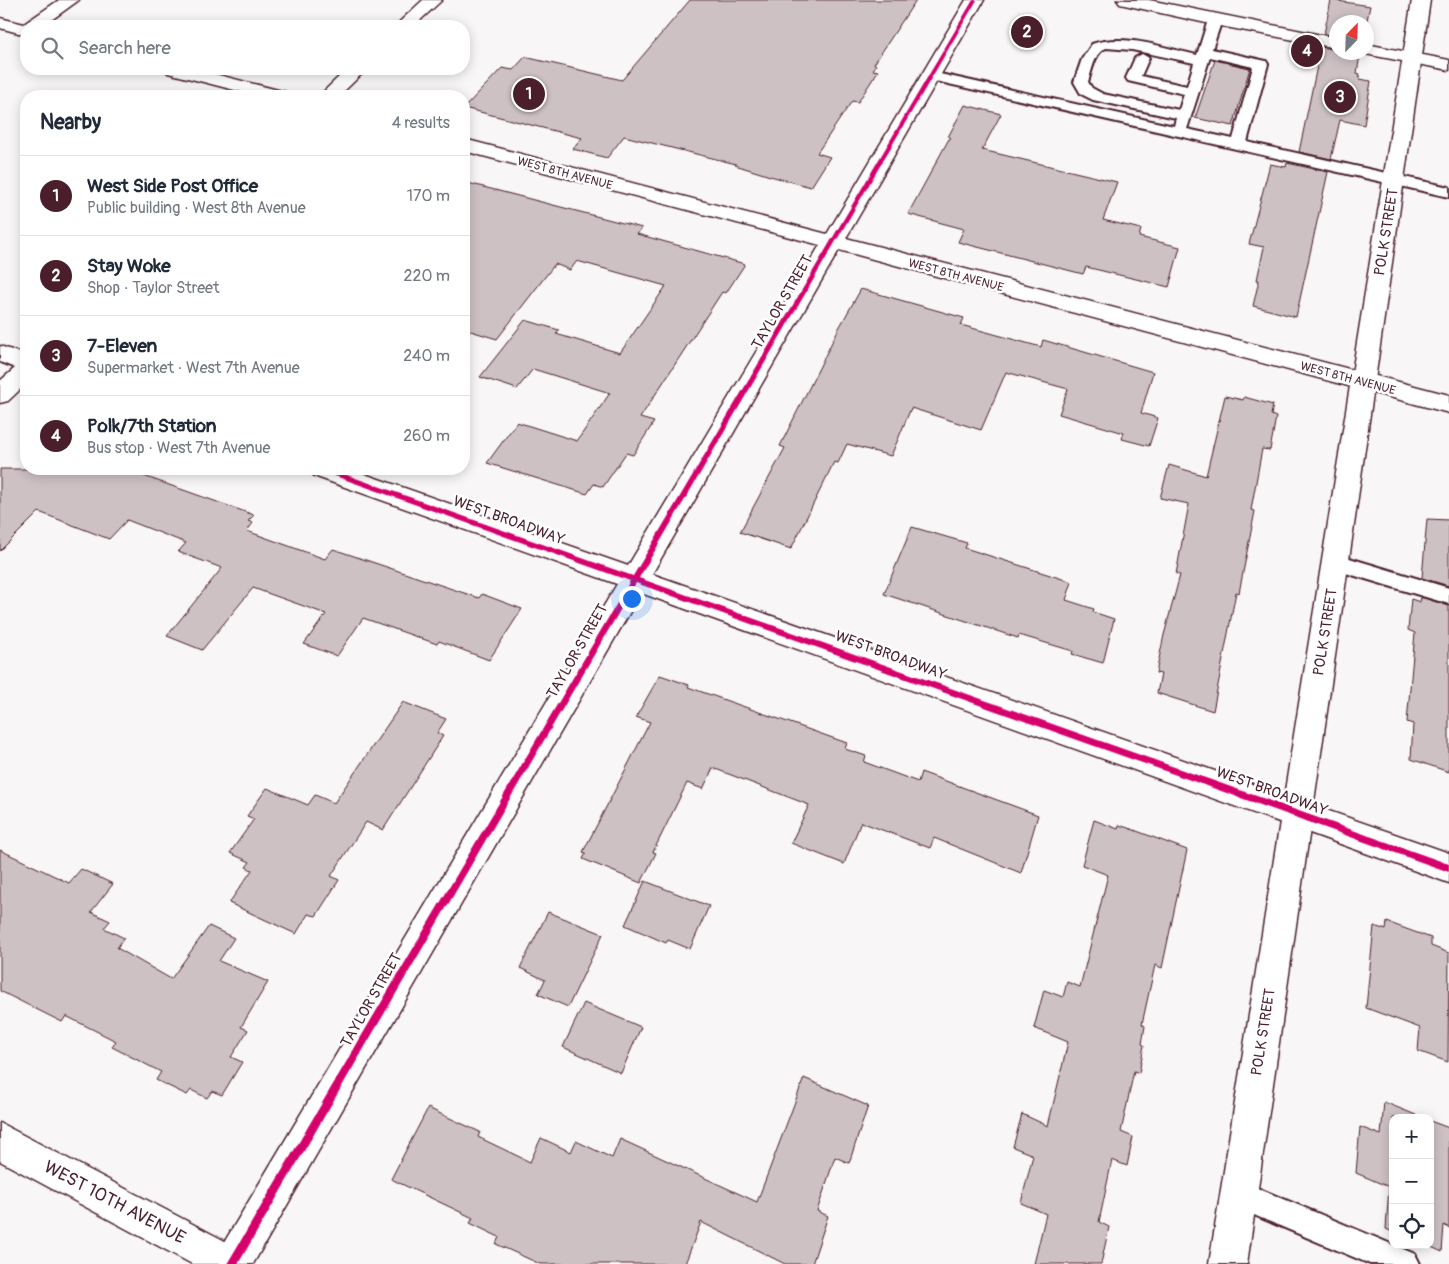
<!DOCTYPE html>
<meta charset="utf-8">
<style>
:root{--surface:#fff;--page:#f2f2f3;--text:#1f2937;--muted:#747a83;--line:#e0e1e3;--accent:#4a1f2b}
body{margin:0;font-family:Pangolin,sans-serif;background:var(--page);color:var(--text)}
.controls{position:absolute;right:15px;bottom:15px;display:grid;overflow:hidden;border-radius:10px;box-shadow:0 2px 12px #0003}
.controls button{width:45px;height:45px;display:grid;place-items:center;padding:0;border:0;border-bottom:1px solid var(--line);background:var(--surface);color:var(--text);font:25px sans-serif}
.compass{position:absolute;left:1329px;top:15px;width:45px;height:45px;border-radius:50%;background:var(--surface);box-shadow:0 2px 12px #0003;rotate:23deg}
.you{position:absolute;left:631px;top:598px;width:18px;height:18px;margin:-12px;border:4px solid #fff;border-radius:50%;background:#1a73e8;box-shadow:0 0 0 8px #1a73e833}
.badge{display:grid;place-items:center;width:32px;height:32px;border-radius:50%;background:var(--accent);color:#fff;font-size:16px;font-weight:700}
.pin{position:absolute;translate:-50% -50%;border:2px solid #fff;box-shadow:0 1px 5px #0006}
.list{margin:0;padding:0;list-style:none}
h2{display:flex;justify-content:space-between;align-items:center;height:65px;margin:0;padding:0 20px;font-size:21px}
h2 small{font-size:16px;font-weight:400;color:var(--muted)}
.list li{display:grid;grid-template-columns:32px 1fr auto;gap:15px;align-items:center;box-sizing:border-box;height:80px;padding:0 20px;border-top:1px solid var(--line)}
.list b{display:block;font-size:19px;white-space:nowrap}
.list p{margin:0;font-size:16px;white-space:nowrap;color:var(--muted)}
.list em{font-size:16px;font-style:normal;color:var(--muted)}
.icon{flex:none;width:28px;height:28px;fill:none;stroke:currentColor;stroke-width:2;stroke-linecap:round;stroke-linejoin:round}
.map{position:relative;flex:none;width:1449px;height:1264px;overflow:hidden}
.search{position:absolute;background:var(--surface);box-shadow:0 2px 12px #0003;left:20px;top:20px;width:450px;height:55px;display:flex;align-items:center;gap:12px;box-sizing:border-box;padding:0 18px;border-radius:20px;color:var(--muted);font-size:19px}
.panel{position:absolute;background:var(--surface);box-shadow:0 2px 12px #0003;left:20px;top:90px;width:450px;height:385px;border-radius:20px}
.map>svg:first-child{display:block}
.building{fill:#cdc1c4;stroke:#4a1f2b}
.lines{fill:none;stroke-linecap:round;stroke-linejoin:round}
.lane-casing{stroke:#4a1f2b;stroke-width:4}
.street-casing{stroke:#4a1f2b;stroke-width:3}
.secondary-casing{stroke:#4a1f2b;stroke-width:3}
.primary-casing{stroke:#4a1f2b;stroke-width:3}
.lane{fill:#fff;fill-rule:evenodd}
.street{fill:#fff;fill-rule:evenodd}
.secondary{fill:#fff;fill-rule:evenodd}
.primary{fill:#fff;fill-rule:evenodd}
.cycleway-casing{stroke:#fff;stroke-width:3}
.cycleway{fill:#d6006c;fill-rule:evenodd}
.labels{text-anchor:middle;stroke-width:5;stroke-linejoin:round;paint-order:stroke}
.far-street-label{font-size:12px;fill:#4a1f2b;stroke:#fff}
.street-label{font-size:15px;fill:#4a1f2b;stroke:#fff}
.near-street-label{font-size:18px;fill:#4a1f2b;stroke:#fff}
</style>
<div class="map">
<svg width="1449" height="1264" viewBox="0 0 1449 1264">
<rect width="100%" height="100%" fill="#f8f6f7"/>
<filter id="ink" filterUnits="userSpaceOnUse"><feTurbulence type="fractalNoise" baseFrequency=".02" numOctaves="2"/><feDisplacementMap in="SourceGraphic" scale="10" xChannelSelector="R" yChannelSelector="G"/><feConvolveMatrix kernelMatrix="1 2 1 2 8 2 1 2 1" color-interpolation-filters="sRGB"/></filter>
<g filter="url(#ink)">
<g class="building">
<polygon points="690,0 916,0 874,64 876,65 873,70 878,71 858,102 852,101 817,153 830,157 811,187 770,176 735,165 736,164 624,136 607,158 573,149 582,138 464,108 502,68 513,70 525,57 622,80"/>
<polygon points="1331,0 1370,6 1366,25 1366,22 1336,22 1336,36 1324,34"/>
<polygon points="1321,47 1336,50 1336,52 1358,52 1360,55 1357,73 1360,74 1359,79 1371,81 1364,125 1340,120 1331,159 1299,152"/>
<polygon points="1215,60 1250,68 1233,126 1195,118"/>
<polygon points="965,105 1001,114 982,150 1117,182 1103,220 1141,229 1139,237 1180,247 1169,287 1086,267 1083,274 958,242 964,229 908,214 950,137 948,137"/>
<polygon points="1287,163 1328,172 1296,317 1253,306 1259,280 1257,280 1264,247 1249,244 1270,164 1286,167"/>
<polygon points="464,182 642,228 637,234 745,264 726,293 722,292 640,418 654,422 633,455 626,453 603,487 594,484 587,494 487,463 517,422 577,441 610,393 533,369 517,389 480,377 525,320 559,330 556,334 620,353 666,286 577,261 570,270 555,264 497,339 464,329"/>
<polygon points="861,289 964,318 961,325 1041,347 1043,340 1153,372 1141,413 1158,418 1149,446 1122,439 1124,433 1059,414 1068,389 1006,372 981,430 911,408 891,456 847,444 838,463 834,462 791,549 740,532 785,448 780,446 839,328"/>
<polygon points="1225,396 1243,400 1244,397 1273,405 1271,415 1276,417 1270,450 1262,449 1251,510 1255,511 1239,593 1236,592 1213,711 1157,693 1161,674 1156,673 1164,635 1180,575 1176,574 1189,504 1160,498 1169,465 1206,476"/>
<polygon points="0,469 124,469 254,515 248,521 253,523 247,531 325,559 333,549 479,598 482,594 522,609 489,660 439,641 437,644 363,618 337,656 304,644 326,614 253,588 202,650 167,636 222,568 178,552 186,543 127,520 109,539 39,512 0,551"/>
<polygon points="1427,519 1449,520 1449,586 1422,578"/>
<polygon points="912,527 967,543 965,548 1072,582 1066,600 1094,609 1093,612 1114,619 1103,663 1072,654 1073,651 1019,635 1018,638 884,594"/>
<polygon points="1421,597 1449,606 1449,772 1411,759 1413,724 1407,722 1415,633 1408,630 1411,599 1420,602"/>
<polygon points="660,675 689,685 688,687 847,743 845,749 866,756 864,762 918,782 921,772 1038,815 1021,873 934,838 930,848 861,822 844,864 791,843 809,805 713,768 703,789 687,783 653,852 656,853 641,883 583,859 586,853 583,852 650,722 636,717"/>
<polygon points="403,702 446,719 437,733 443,736 383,830 366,822 331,876 339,880 316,916 308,914 296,934 229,903 252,870 246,867 250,862 230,853 254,819 247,816 267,788 308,805 315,795 334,803"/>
<polygon points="1094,820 1118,829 1119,825 1134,830 1187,850 1162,968 1155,965 1142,1024 1145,1026 1142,1044 1144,1045 1139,1073 1134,1071 1121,1132 1133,1137 1127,1166 1112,1160 1099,1222 1109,1227 1101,1264 1034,1264 1046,1214 1021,1203 1033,1155 1013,1147 1022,1114 1048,1126 1068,1042 1034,1028 1044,990 1063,997 1067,982 1080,987 1108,875 1082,865"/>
<polygon points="0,850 69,883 81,869 113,884 91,912 110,921 104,928 124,938 117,948 171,979 209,926 234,938 219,961 268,982 241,1027 248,1030 231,1057 242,1062 222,1095 212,1091 207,1098 191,1090 187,1095 156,1080 161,1072 112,1047 116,1041 66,1016 62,1022 0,991"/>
<polygon points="645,881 709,906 690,949 668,940 666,943 625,925"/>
<polygon points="548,912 603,934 568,1007 538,994 545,980 520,968"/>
<polygon points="1387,922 1431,938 1431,946 1449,953 1448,1062 1418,1051 1420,1028 1366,1008 1374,926 1386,930"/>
<polygon points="584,1003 641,1027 621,1073 563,1047"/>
<polygon points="804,1078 868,1106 849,1163 835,1157 817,1211 828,1216 812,1264 785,1264 701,1222 685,1264 540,1264 496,1244 499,1237 470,1223 473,1218 391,1179 428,1108 480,1132 478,1137 530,1162 541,1138 571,1152 576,1141 612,1158 620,1139 757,1202"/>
<polygon points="1384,1102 1423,1118 1393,1118 1393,1232 1386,1229 1389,1187 1356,1173 1360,1127 1381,1135"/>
<polygon points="1430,1121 1449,1128 1449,1228 1444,1225 1442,1252 1427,1245 1430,1245"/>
</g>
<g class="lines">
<defs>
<g id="lane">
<path d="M1215,16L1222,20L1212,49L1266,61L1268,64L1247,142L1449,187V197L931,80L926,79L924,76L926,73L931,72L1174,126L1176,118L1093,100L1081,94L1074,82L1082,59L1092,44C1125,33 1164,48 1197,55L1208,20ZM1106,48L1132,50L1194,63L1187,86L1141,76L1149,58L1142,54L1135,58L1126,78L1128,81L1184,94L1179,110L1103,94L1092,88L1088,82C1092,71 1094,53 1106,48ZM1210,57L1253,67L1233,139L1187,129Z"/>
<polygon points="1336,554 1449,588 1449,604 1329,568 1326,562 1329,556"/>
<polygon points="1238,1180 1415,1254 1420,1264 1370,1264 1228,1204 1224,1194 1228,1184"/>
</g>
<g id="street">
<polygon points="59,0 79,0 43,26 26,26 26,35 0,28 0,18 24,24"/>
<polygon points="423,0 442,0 414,26 395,26"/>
<polygon points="966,0 984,0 846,238 1449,395 1449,413 839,250 652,574 1449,853 1449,883 641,593 253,1264 192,1264 0,1161 0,1123 225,1241 617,584 314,476 311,469 350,469 628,566 820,245 464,151 464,139 827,234"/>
<polygon points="165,69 195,69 286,92 288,96 258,96 168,73"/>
<polygon points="347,69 367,69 339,96 319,96"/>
<polygon points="0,346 26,355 26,384 8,401 0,403 0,381 15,368 0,362"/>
</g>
<polygon id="secondary" points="1412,0 1430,0 1247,1264 1209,1264"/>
<g id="primary">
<polygon points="1117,0 1149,0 1336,38 1336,48 1215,25 1120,4"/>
<polygon points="1366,44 1449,60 1449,70 1360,53 1366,52"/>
</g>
</defs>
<use href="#lane" class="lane-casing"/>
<use href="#street" class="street-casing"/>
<use href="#secondary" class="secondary-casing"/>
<use href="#primary" class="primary-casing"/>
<use href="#lane" class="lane"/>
<use href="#street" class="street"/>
<use href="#secondary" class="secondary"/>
<use href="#primary" class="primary"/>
<defs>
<polygon id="cycleway" points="973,0 977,0 639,578 1449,864 1449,872 636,583 238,1264 227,1264 630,581 321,471 320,469 330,469 633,576"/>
</defs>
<use href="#cycleway" class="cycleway-casing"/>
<use href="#cycleway" class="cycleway"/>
</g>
</g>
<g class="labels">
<g class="far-street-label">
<text transform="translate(565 173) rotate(15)" y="4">WEST 8TH AVENUE</text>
<text transform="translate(956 275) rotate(15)" y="4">WEST 8TH AVENUE</text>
<text transform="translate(1348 378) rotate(15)" y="4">WEST 8TH AVENUE</text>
</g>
<g class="street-label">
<text transform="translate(1386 232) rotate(-81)" y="5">POLK STREET</text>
<text transform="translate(782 302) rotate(-60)" y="5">TAYLOR STREET</text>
<text transform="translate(509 520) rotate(20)" y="5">WEST BROADWAY</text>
<text transform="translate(1325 632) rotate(-81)" y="5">POLK STREET</text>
<text transform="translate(577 651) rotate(-60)" y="5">TAYLOR STREET</text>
<text transform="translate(891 655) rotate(20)" y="5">WEST BROADWAY</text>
<text transform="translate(1272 791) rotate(20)" y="5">WEST BROADWAY</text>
<text transform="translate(371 1000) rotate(-60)" y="5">TAYLOR STREET</text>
<text transform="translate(1263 1032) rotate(-81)" y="5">POLK STREET</text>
</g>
<g class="near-street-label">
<text transform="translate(115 1202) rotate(28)" y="6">WEST 10TH AVENUE</text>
</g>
</g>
</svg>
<div class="controls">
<button>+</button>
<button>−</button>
<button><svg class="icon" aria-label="locate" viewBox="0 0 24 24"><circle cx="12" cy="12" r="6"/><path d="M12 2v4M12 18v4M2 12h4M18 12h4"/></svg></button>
</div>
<svg class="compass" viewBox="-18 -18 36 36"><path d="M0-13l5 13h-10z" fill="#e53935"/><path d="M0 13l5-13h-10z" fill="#747a83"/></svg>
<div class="you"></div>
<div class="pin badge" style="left:529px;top:94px">1</div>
<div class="pin badge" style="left:1027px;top:32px">2</div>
<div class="pin badge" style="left:1340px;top:97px">3</div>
<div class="pin badge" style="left:1307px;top:51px">4</div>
<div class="search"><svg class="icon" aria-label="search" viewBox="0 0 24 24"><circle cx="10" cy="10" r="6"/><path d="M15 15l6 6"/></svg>Search here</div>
<section class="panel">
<h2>Nearby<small>4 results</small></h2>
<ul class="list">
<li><span class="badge">1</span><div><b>West Side Post Office</b><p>Public building · West 8th Avenue</p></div><em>170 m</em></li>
<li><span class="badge">2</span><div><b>Stay Woke</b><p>Shop · Taylor Street</p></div><em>220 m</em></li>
<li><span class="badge">3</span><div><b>7-Eleven</b><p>Supermarket · West 7th Avenue</p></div><em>240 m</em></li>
<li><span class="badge">4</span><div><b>Polk/7th Station</b><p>Bus stop · West 7th Avenue</p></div><em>260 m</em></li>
</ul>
</section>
</div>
